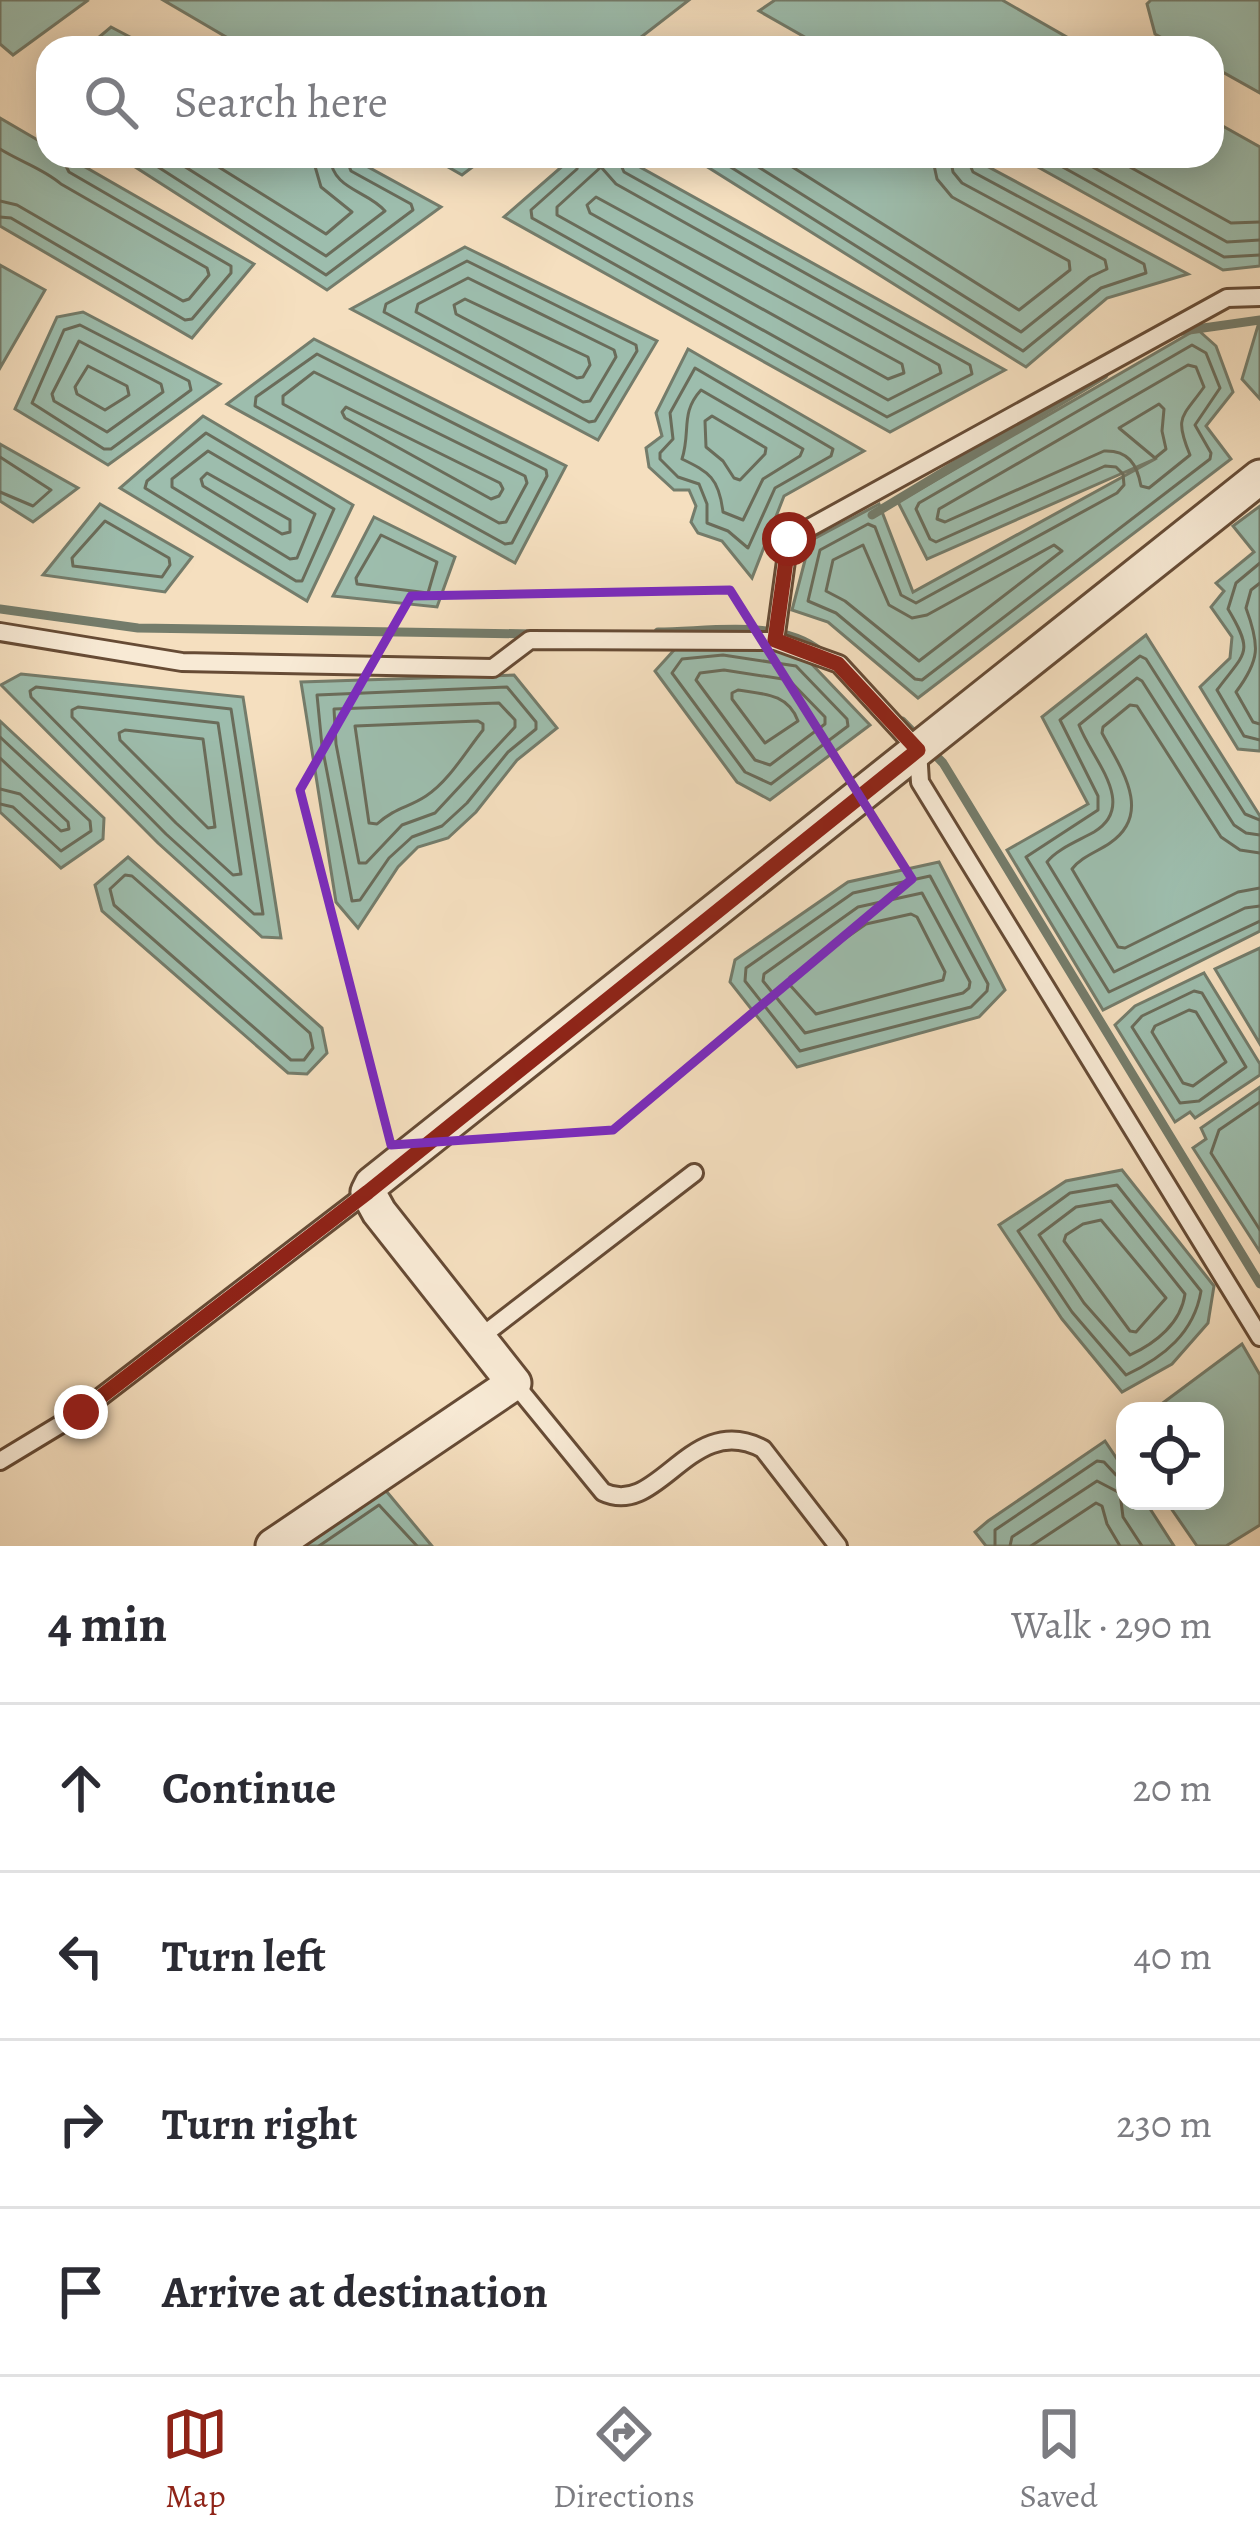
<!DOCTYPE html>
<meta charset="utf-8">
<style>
:root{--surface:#fff;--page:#f2f2f3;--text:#2b2b33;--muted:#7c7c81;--line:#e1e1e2;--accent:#8f2418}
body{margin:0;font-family:Alegreya,serif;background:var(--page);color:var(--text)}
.controls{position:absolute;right:36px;bottom:36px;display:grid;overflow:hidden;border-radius:24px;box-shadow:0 6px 30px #0003}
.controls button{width:108px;height:108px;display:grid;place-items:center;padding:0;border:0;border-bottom:3px solid var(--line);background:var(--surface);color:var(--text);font:60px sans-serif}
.stop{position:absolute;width:36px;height:36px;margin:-27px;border:9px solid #8f2418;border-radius:50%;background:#fff}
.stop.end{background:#8f2418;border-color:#fff;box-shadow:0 3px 12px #0008}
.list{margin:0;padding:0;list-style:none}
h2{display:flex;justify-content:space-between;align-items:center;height:156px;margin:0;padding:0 48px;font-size:51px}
h2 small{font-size:39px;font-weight:400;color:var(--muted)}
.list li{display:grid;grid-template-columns:78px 1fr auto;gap:36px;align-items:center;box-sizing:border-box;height:168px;padding:0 48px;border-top:3px solid var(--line)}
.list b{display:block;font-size:45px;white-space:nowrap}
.list em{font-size:39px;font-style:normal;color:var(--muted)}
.icon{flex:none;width:66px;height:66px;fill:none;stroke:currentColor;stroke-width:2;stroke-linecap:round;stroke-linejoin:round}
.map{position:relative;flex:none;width:1260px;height:1546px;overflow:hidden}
.search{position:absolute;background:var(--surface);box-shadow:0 6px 30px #0003;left:36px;right:36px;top:36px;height:132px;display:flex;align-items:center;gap:30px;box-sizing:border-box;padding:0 42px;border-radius:36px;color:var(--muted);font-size:45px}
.sheet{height:828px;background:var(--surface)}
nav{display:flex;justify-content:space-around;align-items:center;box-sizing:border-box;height:168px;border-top:3px solid var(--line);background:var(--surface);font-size:33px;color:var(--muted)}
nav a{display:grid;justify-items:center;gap:6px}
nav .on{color:var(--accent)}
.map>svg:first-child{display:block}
.water{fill:#9dbdad;stroke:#747c6b;stroke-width:3}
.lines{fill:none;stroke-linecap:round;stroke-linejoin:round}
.shore{stroke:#6a6c5a;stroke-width:3}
.stream{stroke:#747c6b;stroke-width:9}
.lane-casing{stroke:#664b35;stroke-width:22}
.street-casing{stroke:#664b35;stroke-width:39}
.lane{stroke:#f8ead5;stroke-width:16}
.street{stroke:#f8ead5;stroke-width:33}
.route{stroke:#8f2418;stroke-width:15}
.marked{fill:none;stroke:#7b2cbf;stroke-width:9;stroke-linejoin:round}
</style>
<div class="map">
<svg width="1260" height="1546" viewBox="0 0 1260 1546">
<rect width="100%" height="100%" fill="#f5dfbf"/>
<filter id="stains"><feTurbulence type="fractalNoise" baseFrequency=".00167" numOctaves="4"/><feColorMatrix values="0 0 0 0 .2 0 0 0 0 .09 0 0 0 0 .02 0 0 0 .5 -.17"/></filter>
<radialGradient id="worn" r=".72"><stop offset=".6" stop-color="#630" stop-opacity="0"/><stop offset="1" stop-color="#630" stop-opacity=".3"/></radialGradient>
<g class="water">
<polygon points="0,0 85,0 87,1 13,55 0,44"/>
<polygon points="163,0 689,0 627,48 245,48"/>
<polygon points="775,0 1002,0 1086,48 824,48 759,11"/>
<polygon points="1151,0 1260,0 1260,93 1212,66 1212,48 1180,48 1155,34 1147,4"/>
<polygon points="111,27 151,48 86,48"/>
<polygon points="0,118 48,146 48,156 66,156 254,264 192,338 0,226"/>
<polygon points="1212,120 1260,147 1260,266 1223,270 1018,156 1212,156"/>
<polygon points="118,156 348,156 441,207 327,290"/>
<polygon points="429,156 487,156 462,175"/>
<polygon points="574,156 620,156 1005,370 890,432 504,217"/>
<polygon points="690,156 968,156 1188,274 1107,298 1026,367"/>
<polygon points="465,247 657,341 598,440 351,309"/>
<polygon points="0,265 45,290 0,368"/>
<polygon points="83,312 220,384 108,465 15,409 57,317"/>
<polygon points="1260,319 1260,399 1242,379"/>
<polygon points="1197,329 1216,346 1233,392 1206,426 1231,459 918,698 828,622 792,610 810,541 879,504 913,592 1157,458 927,559 898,502"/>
<polygon points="314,339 566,466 515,563 227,404"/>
<polygon points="688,349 864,451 784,496 752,578 722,541 698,533 691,522 696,506 689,490 674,490 649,467 646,448 662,436 656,413"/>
<polygon points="203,416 353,505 307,601 120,488"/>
<polygon points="0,444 78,488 33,522 0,501"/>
<polygon points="100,504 192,557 165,592 43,575"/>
<polygon points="1260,506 1260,751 1259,751 1238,749 1200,687 1230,658 1232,637 1211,607 1224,591 1216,583 1254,552 1233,526"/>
<polygon points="374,517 455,557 437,607 333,596"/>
<polygon points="1146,635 1260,816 1260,931 1103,1010 1007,850 1088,804 1042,717"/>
<polygon points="723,643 802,654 870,725 770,800 737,782 655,671 676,648"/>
<polygon points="21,674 243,697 281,938 262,937 158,843 1,685"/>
<polygon points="514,675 557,728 517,760 476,812 448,838 418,847 398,867 358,928 336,902 301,682"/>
<polygon points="0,721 104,818 103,839 61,868 0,812"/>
<polygon points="128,857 322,1028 327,1053 307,1074 288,1073 102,911 95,885"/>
<polygon points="939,862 1005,990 979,1017 797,1067 730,982 735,960 848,882"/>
<polygon points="1260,948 1260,1044 1215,969"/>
<polygon points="1204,973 1260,1064 1260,1075 1195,1118 1190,1112 1175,1122 1115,1025 1135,1006"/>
<polygon points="1260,1087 1260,1252 1193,1148 1206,1139 1201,1128"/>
<polygon points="1122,1170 1214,1286 1208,1323 1172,1364 1122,1392 1062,1319 999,1225 1066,1181"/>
<polygon points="1242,1344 1260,1375 1260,1525 1226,1546 1197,1546 1166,1501 1215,1501 1215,1411 1152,1411"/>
<polygon points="1105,1441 1125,1471 1125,1501 1145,1501 1174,1546 986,1546 975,1532 988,1521"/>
<polygon points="382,1486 432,1546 302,1546"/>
</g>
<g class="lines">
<g class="shore">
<path d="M0,149C21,162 44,169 61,184L207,268L209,275L189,299L183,301L17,205L0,201"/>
<polyline points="141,156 326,275 413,210 411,204 351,171 345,156"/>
<path d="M168,156L326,256L385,211C367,190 332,190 330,156"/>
<polyline points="201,156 326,234 352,212 321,187 312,156"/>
<polyline points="580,156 577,169 531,210 532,218 887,417 972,374 970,365 624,172 617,156"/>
<polyline points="713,156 1023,351 1101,288 1146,273 1144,264 973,172 966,156"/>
<polyline points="741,156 1021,332 1090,277 1107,269 1105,260 962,183 953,172 950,156"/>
<polyline points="775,156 1019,310 1070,270 1069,261 952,197 937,179 932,156"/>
<polyline points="1043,156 1224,257 1260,255"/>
<polyline points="1073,156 1227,242 1260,240"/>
<polyline points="1110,156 1231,223 1260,222"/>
<polygon points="601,167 616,184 939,365 941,373 888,400 557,215 557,207"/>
<polygon points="596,197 902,364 904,373 888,379 590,213 587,205"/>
<polyline points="0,217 11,218 185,320 192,319 231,273 231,266 69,172 61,156"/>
<polygon points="467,261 636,345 637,351 595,421 589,422 384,312 386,304"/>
<polygon points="468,278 614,350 616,357 590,401 583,402 416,312 418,304"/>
<polygon points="465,299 588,357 590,365 583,377 577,378 456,314 454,305"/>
<polygon points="80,325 189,381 191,390 111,449 104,449 32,403 64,330"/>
<polygon points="79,341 161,384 163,392 107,432 54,401 52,394"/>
<polygon points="1192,345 1206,353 1220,388 1195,425 1211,453 1210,459 922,680 915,679 836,613 808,601 820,550 868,524 875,527 901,595 916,603 1117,493 1124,485 1123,474 1116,467 1105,466 936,542 930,539 916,509 919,503"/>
<polygon points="317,354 546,470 547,476 512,543 505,544 255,406 256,397"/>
<path d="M1188,365L1196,367L1204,387C1182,418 1174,416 1190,455L1149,488L1141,486C1137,464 1128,450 1104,451L945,522L937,519L939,509Z"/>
<polygon points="88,366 127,386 129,395 105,410 77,394 75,387"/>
<polygon points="695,368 833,449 831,456 775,488 748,548 728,531 707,523 707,504 699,484 678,477 660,459 660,453 673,439 670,413"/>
<polygon points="314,372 525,476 527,483 506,522 499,523 283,404 283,396"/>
<path d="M701,390L803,449L800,456L763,479L743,520L723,512C719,478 709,472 682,459C691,431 680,413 701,390Z"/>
<polygon points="1159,404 1164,409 1162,431 1166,449 1155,458 1119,428"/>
<polygon points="346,407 500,483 503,489 499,496 491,499 345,418 342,412"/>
<polygon points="712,416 766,448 765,454 740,480 734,478 723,461 706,447 705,421"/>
<polygon points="206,433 334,509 302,581 296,581 145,488 147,481"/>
<polygon points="208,451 315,514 297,558 290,559 172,487 172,479"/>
<polyline points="0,457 51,490 33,506 0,492"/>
<polygon points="207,473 290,520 290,532 282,534 203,486 201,479"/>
<polygon points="105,521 169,558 170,565 162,577 73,566 72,558"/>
<polygon points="381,535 437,562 428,593 357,584 356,578"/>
<polygon points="863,545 889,605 912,618 927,615 1054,545 1062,551 919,661 845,601 826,591 833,560"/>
<path d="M1260,563L1236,583L1228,609C1255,654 1245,652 1217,690L1244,736L1260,740"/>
<path d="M1260,583L1251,590L1246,608C1260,646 1260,660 1236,692L1253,722L1260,724"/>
<polygon points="723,655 796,666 847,719 848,726 771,784 745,772 672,673 682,659"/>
<polygon points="724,670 789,680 825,717 825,724 770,765 755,760 696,680 700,673"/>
<polygon points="36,687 231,709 263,914 254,914 166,834 31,697 30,691"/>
<polygon points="507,687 536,722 536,729 508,752 467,803 442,826 412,837 389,858 360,900 352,901 322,746 317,695"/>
<path d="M738,690C765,694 788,694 798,721L765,743L732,699V693Z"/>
<polygon points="499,703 515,720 515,727 435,813 402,825 366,863 359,863 336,744 334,709"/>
<polygon points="78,707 218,723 241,874 233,875 176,823 72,717 72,710"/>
<path d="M478,721L483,724V730C466,751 449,781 426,796C408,808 396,807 377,824L369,823L355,726Z"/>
<polygon points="125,730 203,739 215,827 208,828 120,740 119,733"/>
<polyline points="0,737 90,821 91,831 61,851 13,807 0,804"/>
<polyline points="0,758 68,822 69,829 61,831 20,794 0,789"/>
<polyline points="1260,820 1245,814 1146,659 1140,656 1060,720 1098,796 1098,810 1026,857 1109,992 1260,921"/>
<path d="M1260,835L1246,833L1234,825L1142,681L1137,678L1079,725C1091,758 1139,805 1094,832C1078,841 1057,849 1047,862L1114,972L1245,908L1260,906"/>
<path d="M1260,853L1240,850L1221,837L1137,706L1130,705L1103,727L1102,733C1120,767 1154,813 1110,843C1097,852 1081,857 1072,869L1118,947L1125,948L1238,892L1260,888"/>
<polygon points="125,875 132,876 310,1033 313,1048 304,1060 291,1060 114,905 110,889"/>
<polygon points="930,876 988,984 987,991 971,1007 800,1051 745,981 746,968 853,893"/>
<polygon points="922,893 970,982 969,988 963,993 805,1033 763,981 764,974 858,907"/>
<polygon points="911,914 917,917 945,972 943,980 816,1014 789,984 790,977 866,924"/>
<polygon points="1194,991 1202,993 1246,1067 1199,1101 1180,1103 1132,1027 1142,1016"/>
<polygon points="1189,1010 1196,1012 1226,1062 1193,1086 1183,1083 1152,1032 1155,1026"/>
<polyline points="1260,1102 1219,1130 1211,1153 1260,1230"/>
<path d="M1117,1185L1201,1291C1194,1333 1164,1357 1126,1375L1072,1312L1018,1231L1070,1193Z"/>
<path d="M1111,1201L1185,1294C1181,1323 1156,1343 1130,1355L1084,1303L1039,1235L1076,1207Z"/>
<polygon points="1101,1220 1166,1298 1136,1332 1130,1331 1064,1241 1066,1235 1083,1224"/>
<polyline points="319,1546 379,1505 417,1546"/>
<polyline points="995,1546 995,1530 1097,1461 1104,1462 1116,1475 1125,1476"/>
<polyline points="1010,1546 1012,1537 1097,1481 1120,1493 1123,1517 1142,1546"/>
<polyline points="1031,1546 1096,1503 1102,1506 1107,1524 1120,1546"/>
</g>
<g class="stream">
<polyline points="1175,332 1260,320"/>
<polyline points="872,515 1104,375"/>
<polyline points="0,609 138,628 533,634"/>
<path d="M658,632C709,632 780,618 821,652"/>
<polyline points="902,721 943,763 1260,1284"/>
</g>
<defs>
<g id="lane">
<polyline points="0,632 182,662 493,668 530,640 775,641 839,664 918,750 920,782 1260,1337"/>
<polyline points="775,641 789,539 1227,298 1260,297"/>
<polyline points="478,1339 694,1173"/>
<path d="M514,1383L603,1492C659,1519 690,1410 763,1449L838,1546"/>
<polyline points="0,1461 81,1412 368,1192"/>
</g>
<polyline id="street" points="273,1546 514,1383 379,1212 368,1192 372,1184 1260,477"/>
</defs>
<use href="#lane" class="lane-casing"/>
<use href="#street" class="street-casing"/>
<use href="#lane" class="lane"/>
<use href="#street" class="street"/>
</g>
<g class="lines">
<polyline class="route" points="81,1412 368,1192 918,750 838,664 775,640 789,539"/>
</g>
<path class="marked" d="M730,590L912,879L613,1130L391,1145L300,790L411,596Z"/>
<rect width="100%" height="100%" filter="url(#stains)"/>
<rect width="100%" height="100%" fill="url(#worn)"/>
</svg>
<div class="controls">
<button><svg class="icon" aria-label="locate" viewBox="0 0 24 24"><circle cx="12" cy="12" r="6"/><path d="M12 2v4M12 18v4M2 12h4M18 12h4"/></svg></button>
</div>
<div class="stop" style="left:789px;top:539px"></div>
<div class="stop end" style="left:81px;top:1412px"></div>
<div class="search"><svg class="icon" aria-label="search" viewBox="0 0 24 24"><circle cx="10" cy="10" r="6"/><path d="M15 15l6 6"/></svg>Search here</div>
</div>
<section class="sheet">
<h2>4 min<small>Walk · 290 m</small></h2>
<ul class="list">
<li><svg class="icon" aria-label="ahead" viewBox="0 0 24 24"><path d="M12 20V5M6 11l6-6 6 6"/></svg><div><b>Continue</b></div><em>20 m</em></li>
<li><svg class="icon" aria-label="left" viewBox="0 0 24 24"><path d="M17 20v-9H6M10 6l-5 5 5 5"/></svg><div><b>Turn left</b></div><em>40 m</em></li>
<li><svg class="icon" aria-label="right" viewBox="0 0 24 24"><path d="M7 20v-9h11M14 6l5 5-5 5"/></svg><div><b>Turn right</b></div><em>230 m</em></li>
<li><svg class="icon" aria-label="arrive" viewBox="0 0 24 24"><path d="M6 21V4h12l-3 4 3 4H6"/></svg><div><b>Arrive at destination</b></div></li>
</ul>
</section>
<nav>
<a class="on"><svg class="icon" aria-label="map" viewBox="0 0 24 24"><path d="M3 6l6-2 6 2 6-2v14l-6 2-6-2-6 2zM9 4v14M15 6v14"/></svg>Map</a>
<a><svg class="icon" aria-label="directions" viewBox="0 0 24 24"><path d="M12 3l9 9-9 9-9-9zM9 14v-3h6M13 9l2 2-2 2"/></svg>Directions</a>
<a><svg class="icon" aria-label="saved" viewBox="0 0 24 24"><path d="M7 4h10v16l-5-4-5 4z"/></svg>Saved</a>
</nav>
